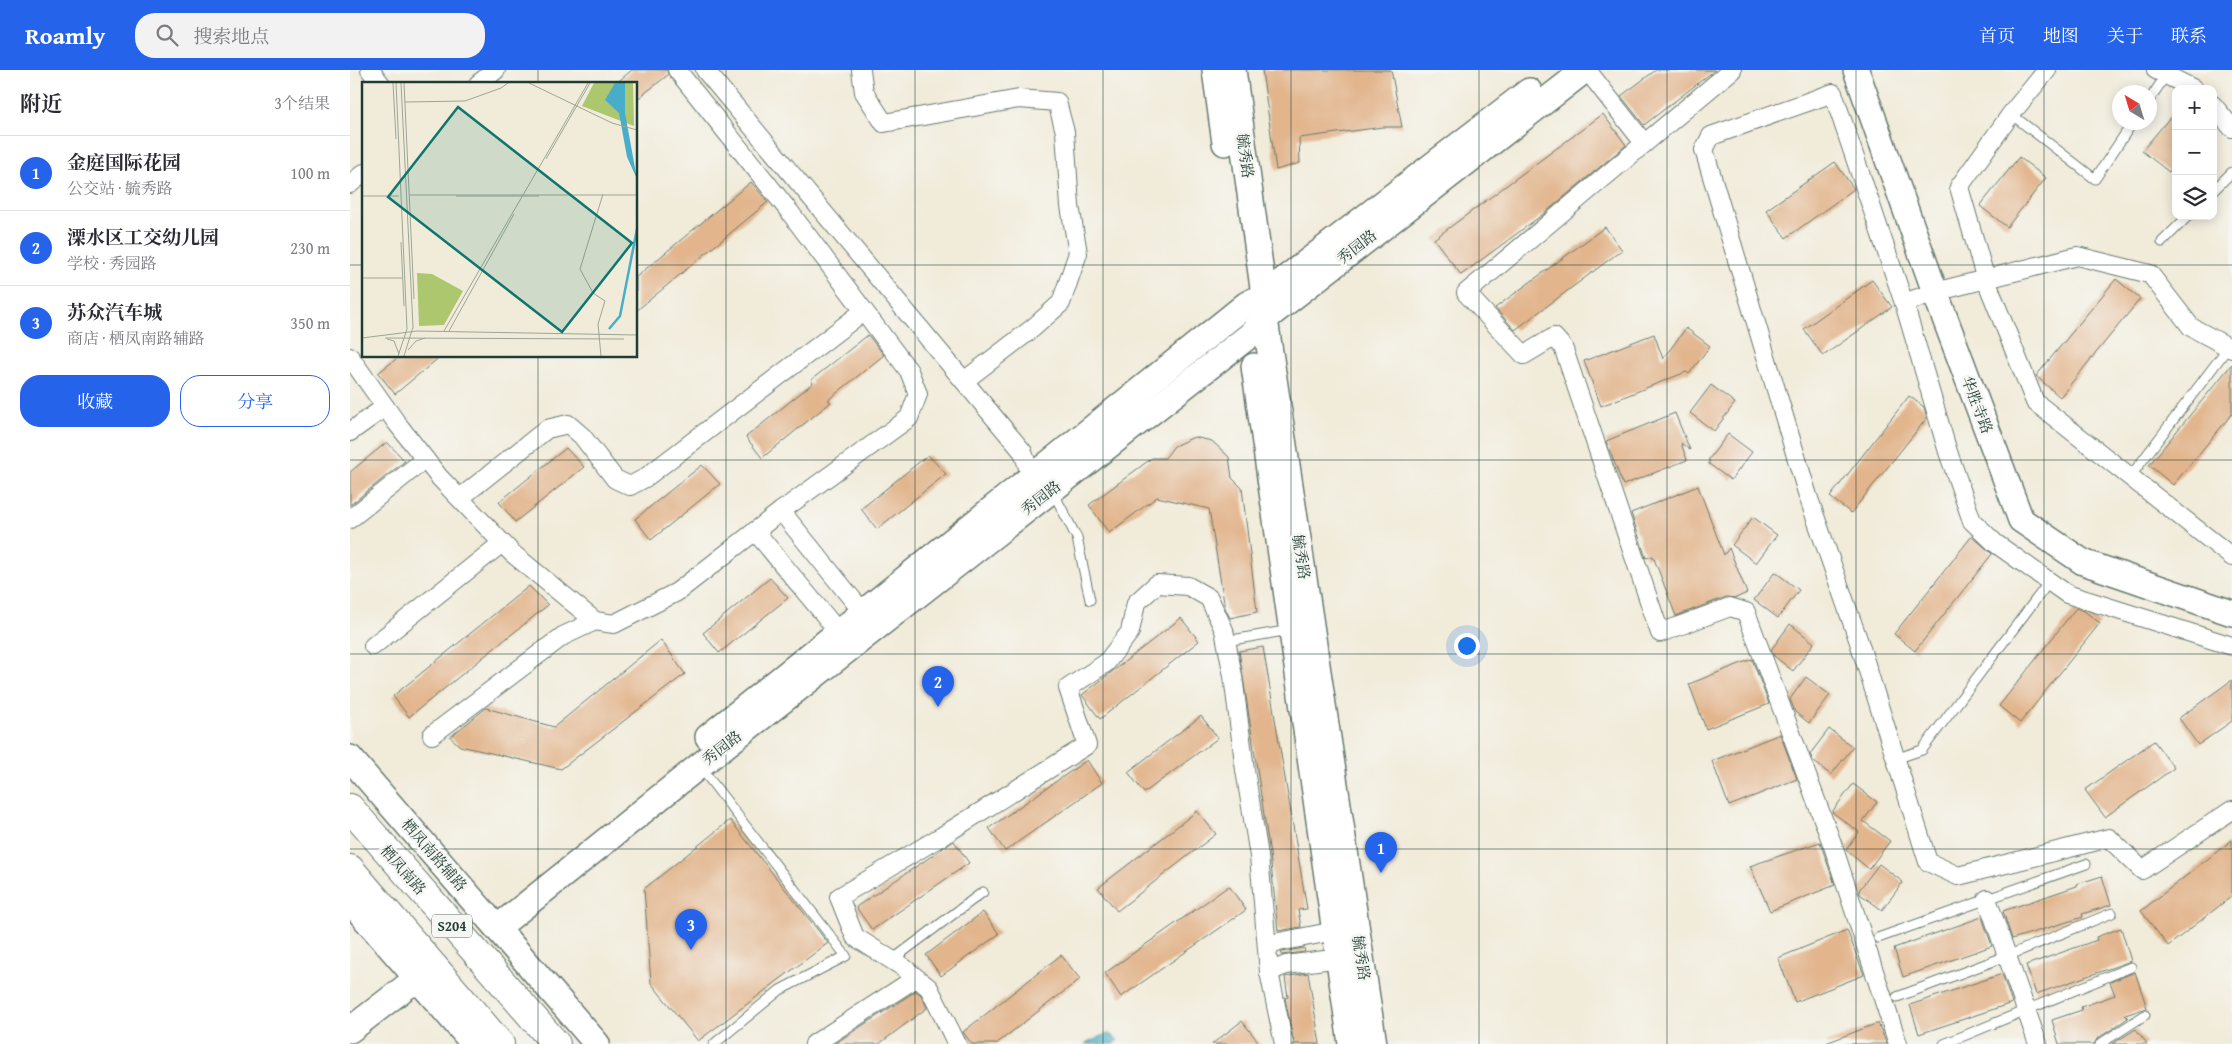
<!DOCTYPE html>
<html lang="zh">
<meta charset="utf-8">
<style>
:root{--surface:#fff;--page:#f2f2f3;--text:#2b2b33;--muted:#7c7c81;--line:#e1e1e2;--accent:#2563eb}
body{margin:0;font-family:"Gentium Book Plus","Noto Serif SC",serif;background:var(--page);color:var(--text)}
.controls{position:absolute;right:15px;top:15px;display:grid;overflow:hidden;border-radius:10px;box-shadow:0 2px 12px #0003}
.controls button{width:45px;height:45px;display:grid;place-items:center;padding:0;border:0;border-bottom:1px solid var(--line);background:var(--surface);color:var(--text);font:25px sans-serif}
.compass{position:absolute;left:1762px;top:15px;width:45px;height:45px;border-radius:50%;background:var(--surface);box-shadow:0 2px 12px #0003;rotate:322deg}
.you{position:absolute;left:1116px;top:575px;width:18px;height:18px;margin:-12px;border:4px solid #fff;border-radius:50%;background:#1a73e8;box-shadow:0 0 0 8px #1a73e833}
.badge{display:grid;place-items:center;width:32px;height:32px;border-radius:50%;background:var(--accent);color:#fff;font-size:16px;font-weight:700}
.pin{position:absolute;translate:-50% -41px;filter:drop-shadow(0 1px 2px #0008)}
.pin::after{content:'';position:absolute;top:26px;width:18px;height:15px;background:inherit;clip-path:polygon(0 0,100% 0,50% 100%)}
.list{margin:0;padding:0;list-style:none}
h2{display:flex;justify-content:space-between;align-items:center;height:65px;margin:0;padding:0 20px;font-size:21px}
h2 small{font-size:16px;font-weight:400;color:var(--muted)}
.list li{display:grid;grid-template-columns:32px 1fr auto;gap:15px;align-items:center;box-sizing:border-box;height:75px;padding:0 20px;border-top:1px solid var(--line)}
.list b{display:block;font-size:19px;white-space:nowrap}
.list p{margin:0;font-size:16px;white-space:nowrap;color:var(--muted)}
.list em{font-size:16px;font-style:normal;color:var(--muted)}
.actions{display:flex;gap:10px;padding:15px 20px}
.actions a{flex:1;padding:11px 0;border:1px solid var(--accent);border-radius:20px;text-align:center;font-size:18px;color:var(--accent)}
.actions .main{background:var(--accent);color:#fff}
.icon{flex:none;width:28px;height:28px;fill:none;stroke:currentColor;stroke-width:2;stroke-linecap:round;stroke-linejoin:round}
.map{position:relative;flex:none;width:1882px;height:974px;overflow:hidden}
header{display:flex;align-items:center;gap:30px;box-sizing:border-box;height:70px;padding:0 25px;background:var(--accent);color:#fff}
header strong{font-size:24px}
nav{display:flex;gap:28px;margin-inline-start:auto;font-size:18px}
.search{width:350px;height:45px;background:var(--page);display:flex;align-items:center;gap:12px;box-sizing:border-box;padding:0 18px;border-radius:20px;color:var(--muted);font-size:19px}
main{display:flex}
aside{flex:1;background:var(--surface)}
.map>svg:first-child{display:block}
.water{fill:#48adc8;stroke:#34757e}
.building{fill:#e2b58d}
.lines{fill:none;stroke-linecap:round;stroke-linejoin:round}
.lane-casing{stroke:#687a6e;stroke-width:11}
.street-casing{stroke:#687a6e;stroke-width:20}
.secondary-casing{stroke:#687a6e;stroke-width:28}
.primary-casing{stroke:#687a6e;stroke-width:30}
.lane{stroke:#fff;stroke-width:9}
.street{stroke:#fff;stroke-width:18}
.secondary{stroke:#fff;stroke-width:25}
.primary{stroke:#fff;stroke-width:28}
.grid{fill:none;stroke:#1f3d34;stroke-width:1;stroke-opacity:0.55}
.labels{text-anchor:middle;stroke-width:5;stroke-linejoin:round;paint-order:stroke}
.shield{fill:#f6f6f2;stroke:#60746d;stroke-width:1}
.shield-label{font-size:14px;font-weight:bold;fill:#1f3d34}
.street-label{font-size:15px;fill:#1f3d34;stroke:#f6f6f2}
.inset-river{fill:none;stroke:#48adc8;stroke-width:2.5}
.inset-road{fill:none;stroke:#9da597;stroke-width:1}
.view{fill:#0f766e;fill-opacity:0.15;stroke:#0f766e;stroke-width:2.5}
.inset-edge{fill:none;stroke:#1f3d34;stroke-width:2.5}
</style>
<header>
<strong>Roamly</strong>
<div class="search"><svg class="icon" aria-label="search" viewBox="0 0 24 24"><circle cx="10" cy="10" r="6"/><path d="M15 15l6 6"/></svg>搜索地点</div>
<nav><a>首页</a><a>地图</a><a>关于</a><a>联系</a></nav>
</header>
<main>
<aside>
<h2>附近<small>3个结果</small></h2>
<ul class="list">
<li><span class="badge">1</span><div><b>金庭国际花园</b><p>公交站 · 毓秀路</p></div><em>100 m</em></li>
<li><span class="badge">2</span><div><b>溧水区工交幼儿园</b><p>学校 · 秀园路</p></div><em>230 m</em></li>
<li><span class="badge">3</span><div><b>苏众汽车城</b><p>商店 · 栖凤南路辅路</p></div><em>350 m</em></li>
</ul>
<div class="actions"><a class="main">收藏</a><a>分享</a></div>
</aside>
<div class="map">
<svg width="1882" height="974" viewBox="0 0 1882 974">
<rect width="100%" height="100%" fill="#f6f6f2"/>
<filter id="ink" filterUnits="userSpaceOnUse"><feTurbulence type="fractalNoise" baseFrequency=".02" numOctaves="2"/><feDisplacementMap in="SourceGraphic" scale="10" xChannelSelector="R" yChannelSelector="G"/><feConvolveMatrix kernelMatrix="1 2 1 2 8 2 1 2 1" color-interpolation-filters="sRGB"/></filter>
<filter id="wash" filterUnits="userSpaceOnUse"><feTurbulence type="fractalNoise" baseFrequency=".0096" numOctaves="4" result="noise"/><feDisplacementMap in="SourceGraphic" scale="20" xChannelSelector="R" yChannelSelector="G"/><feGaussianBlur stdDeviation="1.12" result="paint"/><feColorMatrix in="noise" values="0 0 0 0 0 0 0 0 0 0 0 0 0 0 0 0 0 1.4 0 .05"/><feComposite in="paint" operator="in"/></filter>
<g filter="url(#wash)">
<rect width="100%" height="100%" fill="#f1ebd9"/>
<polygon class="water" points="758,963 768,970 765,974 735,974"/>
<g id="blocks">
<g class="building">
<polygon points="282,0 317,0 318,5 286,30 286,14 265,14"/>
<polygon points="912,0 1041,0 1052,57 1033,57 949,68 950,93 926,100"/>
<polygon points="1306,0 1365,0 1294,55 1271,26"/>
<polygon points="1826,40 1826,93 1819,102 1792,81"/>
<polygon points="1253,44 1276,75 1196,142 1111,205 1084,169"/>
<polygon points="1669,87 1696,108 1657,157 1630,136"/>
<polygon points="1485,92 1504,119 1436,168 1416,140"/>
<polygon points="401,112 418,132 286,241 286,207"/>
<polygon points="1255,157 1272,180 1165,260 1145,238"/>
<polygon points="1766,209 1790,229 1710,327 1686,306"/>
<polygon points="1522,210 1542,237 1473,286 1454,259"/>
<polygon points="1336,258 1360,276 1339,304 1336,302 1251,336 1234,291 1304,264 1313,289"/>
<polygon points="518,265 534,285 478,330 481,332 412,388 396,367 463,313 461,310"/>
<polygon points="50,286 91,286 45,324 28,303"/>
<polygon points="1882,294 1882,344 1823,415 1799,395"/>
<polygon points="1361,315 1385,333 1364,361 1340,343"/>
<polygon points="1559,326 1574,337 1577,348 1501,443 1480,427"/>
<polygon points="1325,343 1340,380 1331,373 1337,390 1273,415 1256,371"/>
<polygon points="1378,364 1402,382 1381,410 1359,394 1359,389"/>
<polygon points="844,367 862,371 879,387 882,408 892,418 907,542 880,548 875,538 859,439 807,427 759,463 739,435 802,388 815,388 824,376"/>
<polygon points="37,372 55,391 0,435 0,402"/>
<polygon points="216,378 234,397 165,452 149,432"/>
<polygon points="578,385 596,404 527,459 511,439"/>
<polygon points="352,395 370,414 301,470 285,449"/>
<polygon points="1348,416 1374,485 1379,478 1397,523 1386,528 1376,527 1326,546 1303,486 1296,488 1281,443"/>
<polygon points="1403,447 1427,465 1406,493 1382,475"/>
<polygon points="1622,466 1642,484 1565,581 1544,564"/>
<polygon points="1425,502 1449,520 1428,548 1404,530"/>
<polygon points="420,508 438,528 369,583 353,563"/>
<polygon points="179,516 198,535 59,647 43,626"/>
<polygon points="1726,538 1734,541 1750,553 1670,653 1649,636"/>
<polygon points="831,548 849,571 750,649 732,625"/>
<polygon points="1440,554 1464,573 1443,601 1424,586 1421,580"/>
<polygon points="311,570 335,604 211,699 110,676 100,667 136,638 204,657"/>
<polygon points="913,577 957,839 948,840 951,857 928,861 920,784 889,581"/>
<polygon points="1402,589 1419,634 1356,659 1339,614"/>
<polygon points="1456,607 1480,625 1459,653 1445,642 1440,629"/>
<polygon points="1882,610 1882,651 1848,675 1829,648"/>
<polygon points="851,646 868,668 794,723 778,702"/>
<polygon points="1479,659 1503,677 1481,705 1463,691 1460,684"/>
<polygon points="1430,664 1447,709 1379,736 1362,691"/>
<polygon points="1804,671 1824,698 1755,747 1735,720"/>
<polygon points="737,690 752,713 655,781 639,758"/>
<polygon points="1503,714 1527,732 1513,751 1540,771 1519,799 1496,780 1509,762 1482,742"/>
<polygon points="847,741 866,764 767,841 748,818"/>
<polygon points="380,750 478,873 348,971 301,913 294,819"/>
<polygon points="1882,770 1882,826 1818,876 1791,841"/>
<polygon points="604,771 619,793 522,860 506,837"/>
<polygon points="1470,772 1485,815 1420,841 1400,796"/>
<polygon points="1529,794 1553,812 1532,840 1510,824 1509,820"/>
<polygon points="1752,806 1761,835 1732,844 1733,847 1662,869 1653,841 1727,816 1727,814"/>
<polygon points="879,816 896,840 771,927 755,903"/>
<polygon points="633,842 649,864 591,906 576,885"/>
<polygon points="1632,847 1642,876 1553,907 1544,878"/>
<polygon points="1771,858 1781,891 1686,924 1676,895 1747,870 1746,867"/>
<polygon points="1497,860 1514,905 1445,932 1428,888"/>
<polygon points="954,878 955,882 931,885 932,882"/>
<polygon points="711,885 730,909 646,974 622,974 613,962"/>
<polygon points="1785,902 1797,938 1775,945 1778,948 1747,969 1744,974 1709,974 1702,950 1732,940 1731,937 1765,925 1760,912"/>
<polygon points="958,903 970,974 944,974 935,928 938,927 935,907"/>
<polygon points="1652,904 1662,933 1569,964 1560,935"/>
<polygon points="566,921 571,925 577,938 529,974 484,974"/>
<polygon points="892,951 910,974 862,974"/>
<polygon points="1528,953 1537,974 1476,974 1476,973"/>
<polygon points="1786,959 1797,974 1762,974"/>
</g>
</g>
</g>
<g filter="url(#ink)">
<use href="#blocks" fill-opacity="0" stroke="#687a6e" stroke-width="1"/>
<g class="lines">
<defs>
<g id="lane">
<polyline points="1800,29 1816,5"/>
<polyline points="1661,44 1745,109 1783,52"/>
<polyline points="1863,121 1882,102"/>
<polyline points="1812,172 1838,146"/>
<polyline points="1780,407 1880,275"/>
<polyline points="703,422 727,468 740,530"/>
<polyline points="876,571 940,560"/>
<polyline points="1545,689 1572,680 1699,512"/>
<polyline points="351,698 496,886 430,920 364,974"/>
<polyline points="1528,868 1736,794"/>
<polyline points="542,890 633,822"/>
<polyline points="1547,927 1657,886 1762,843"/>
<polyline points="1594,974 1781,897"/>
<polyline points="1750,974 1795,945"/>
</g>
<g id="street">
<polyline points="20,0 31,14"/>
<polyline points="355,0 673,382 681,407"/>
<polyline points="511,0 514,22 534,53 669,29 707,32 715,62 720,136 728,183 711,233 683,258 614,311"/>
<polyline points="1237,0 1294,73"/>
<polyline points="1382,0 1116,223 1174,285 1204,267 1213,277 1310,563 1380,537 1396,542 1483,776 1548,974"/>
<polyline points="1697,0 1661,44 1609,117 1636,210 1685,332 1882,487"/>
<polyline points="1806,0 1844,19"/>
<polyline points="128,14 146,0"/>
<polyline points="1863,35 1882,58"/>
<polyline points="0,114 14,103"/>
<polyline points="1554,233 1585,222 1727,186 1800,204 1841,257 1882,279"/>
<polyline points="0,287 46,352 89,407 162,483 245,551 264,554 327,522 431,441 559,348 568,324 559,301 439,141 327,0"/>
<polyline points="0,362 35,337"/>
<polyline points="110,428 197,359 218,354 232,366 265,409 280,416 295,408 514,241"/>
<polyline points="431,441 520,551"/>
<polyline points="0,449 75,389"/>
<polyline points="405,461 496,571"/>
<polyline points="23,576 152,473"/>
<polyline points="1882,576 1717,524 1645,473 1622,451 1598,382 1554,233 1483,23 1361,66 1354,80 1458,426 1509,572 1578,792 1608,806 1759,768 1792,800 1882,740"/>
<polyline points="82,665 213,566 245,551"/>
<polyline points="1637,829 1688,974"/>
<polyline points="917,877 929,872 985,861"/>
<polyline points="919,902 936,895 990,888"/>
<polyline points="464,974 566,908"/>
<polyline points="607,974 579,918 553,897 505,867 489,827 592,766 737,675 718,618 756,593 780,562 786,533 807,514 838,516 859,528 874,560 883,606 895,700 909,786 919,902 934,974"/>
</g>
<g id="secondary">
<polyline points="865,0 875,73"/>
<polyline points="883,0 914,225 915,249 1024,974"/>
<polyline points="1506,0 1585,222 1671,450 1733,492 1882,543"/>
<polyline points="904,296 1001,974"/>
<polyline points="358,667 897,234 914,225 1179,21"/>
<polyline points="0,688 247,974"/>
<polyline points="0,831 124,974"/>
<polyline points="147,858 349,696 900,265 915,249 1235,0"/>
<polyline points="0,960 57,916 70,911"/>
</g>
<g id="primary">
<polyline points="0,738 206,974"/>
<polyline points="0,799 150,974"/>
</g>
</defs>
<use href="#lane" class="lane-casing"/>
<use href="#street" class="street-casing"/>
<use href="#secondary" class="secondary-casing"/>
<use href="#primary" class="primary-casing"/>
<use href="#lane" class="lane"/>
<use href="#street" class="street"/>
<use href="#secondary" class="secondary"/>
<use href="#primary" class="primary"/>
</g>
</g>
<path class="grid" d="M188,0V14M376,0V974M565,0V974M753,0V974M941,0V974M1129,0V974M1317,0V974M1506,0V974M1694,0V974M0,195H14M286,195H1882M188,286V974M0,390H1882M0,584H1882M0,779H1882"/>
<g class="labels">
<rect class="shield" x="82" y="844.5" width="40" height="23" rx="4"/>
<g class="shield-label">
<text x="102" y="861">S204</text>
</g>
<g class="street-label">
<text transform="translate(895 86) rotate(82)" y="5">毓秀路</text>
<text transform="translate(1007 177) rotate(-38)" y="5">秀园路</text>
<text transform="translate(1627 335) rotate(69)" y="5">华胜寺路</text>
<text transform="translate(691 428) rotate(-38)" y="5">秀园路</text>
<text transform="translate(951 487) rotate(81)" y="5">毓秀路</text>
<text transform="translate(372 678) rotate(-38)" y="5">秀园路</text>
<text transform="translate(84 785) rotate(49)" y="5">栖凤南路辅路</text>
<text transform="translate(53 800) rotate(49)" y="5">栖凤南路</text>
<text transform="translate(1011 888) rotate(81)" y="5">毓秀路</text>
</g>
</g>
<g transform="translate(12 12)">
<rect width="275" height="275" fill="#f1ebd9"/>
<path d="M232,1H271L272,44L220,24ZM55,191L70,192L101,209L82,243L57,244Z" fill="#acc76e"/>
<path d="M253,1H263V31L275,97L265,75L257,31L243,18Z" fill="#48adc8"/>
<path class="inset-river" d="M247,247L258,234L275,147"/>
<path class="inset-road" d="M31,1L34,57M34,1L45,247L36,274M39,1L51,245L42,274M42,1L52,217M167,1L250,41L275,48M43,20L103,19L139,6L146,1M184,77L228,1M48,113H275M0,114H37M94,114H177M39,160L42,224M0,196H40M82,249L226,1M87,249L152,132M0,256L55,249L275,253M23,256L262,257M25,257L32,259L37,272M46,268L54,259L63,256M239,274L236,242L243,219L231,211L218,187L241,112"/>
<path class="view" d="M96,25L270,161L200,250L26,115Z"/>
<rect width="275" height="275" class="inset-edge"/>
</g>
</svg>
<div class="controls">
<button>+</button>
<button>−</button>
<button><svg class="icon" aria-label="layers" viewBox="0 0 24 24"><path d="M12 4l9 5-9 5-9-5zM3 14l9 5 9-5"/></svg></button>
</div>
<svg class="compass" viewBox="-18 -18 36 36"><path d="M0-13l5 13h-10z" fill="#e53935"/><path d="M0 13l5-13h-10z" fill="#7c7c81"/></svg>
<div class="you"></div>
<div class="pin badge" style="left:1031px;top:803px">1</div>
<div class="pin badge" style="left:588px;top:637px">2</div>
<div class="pin badge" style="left:341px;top:880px">3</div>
</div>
</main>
